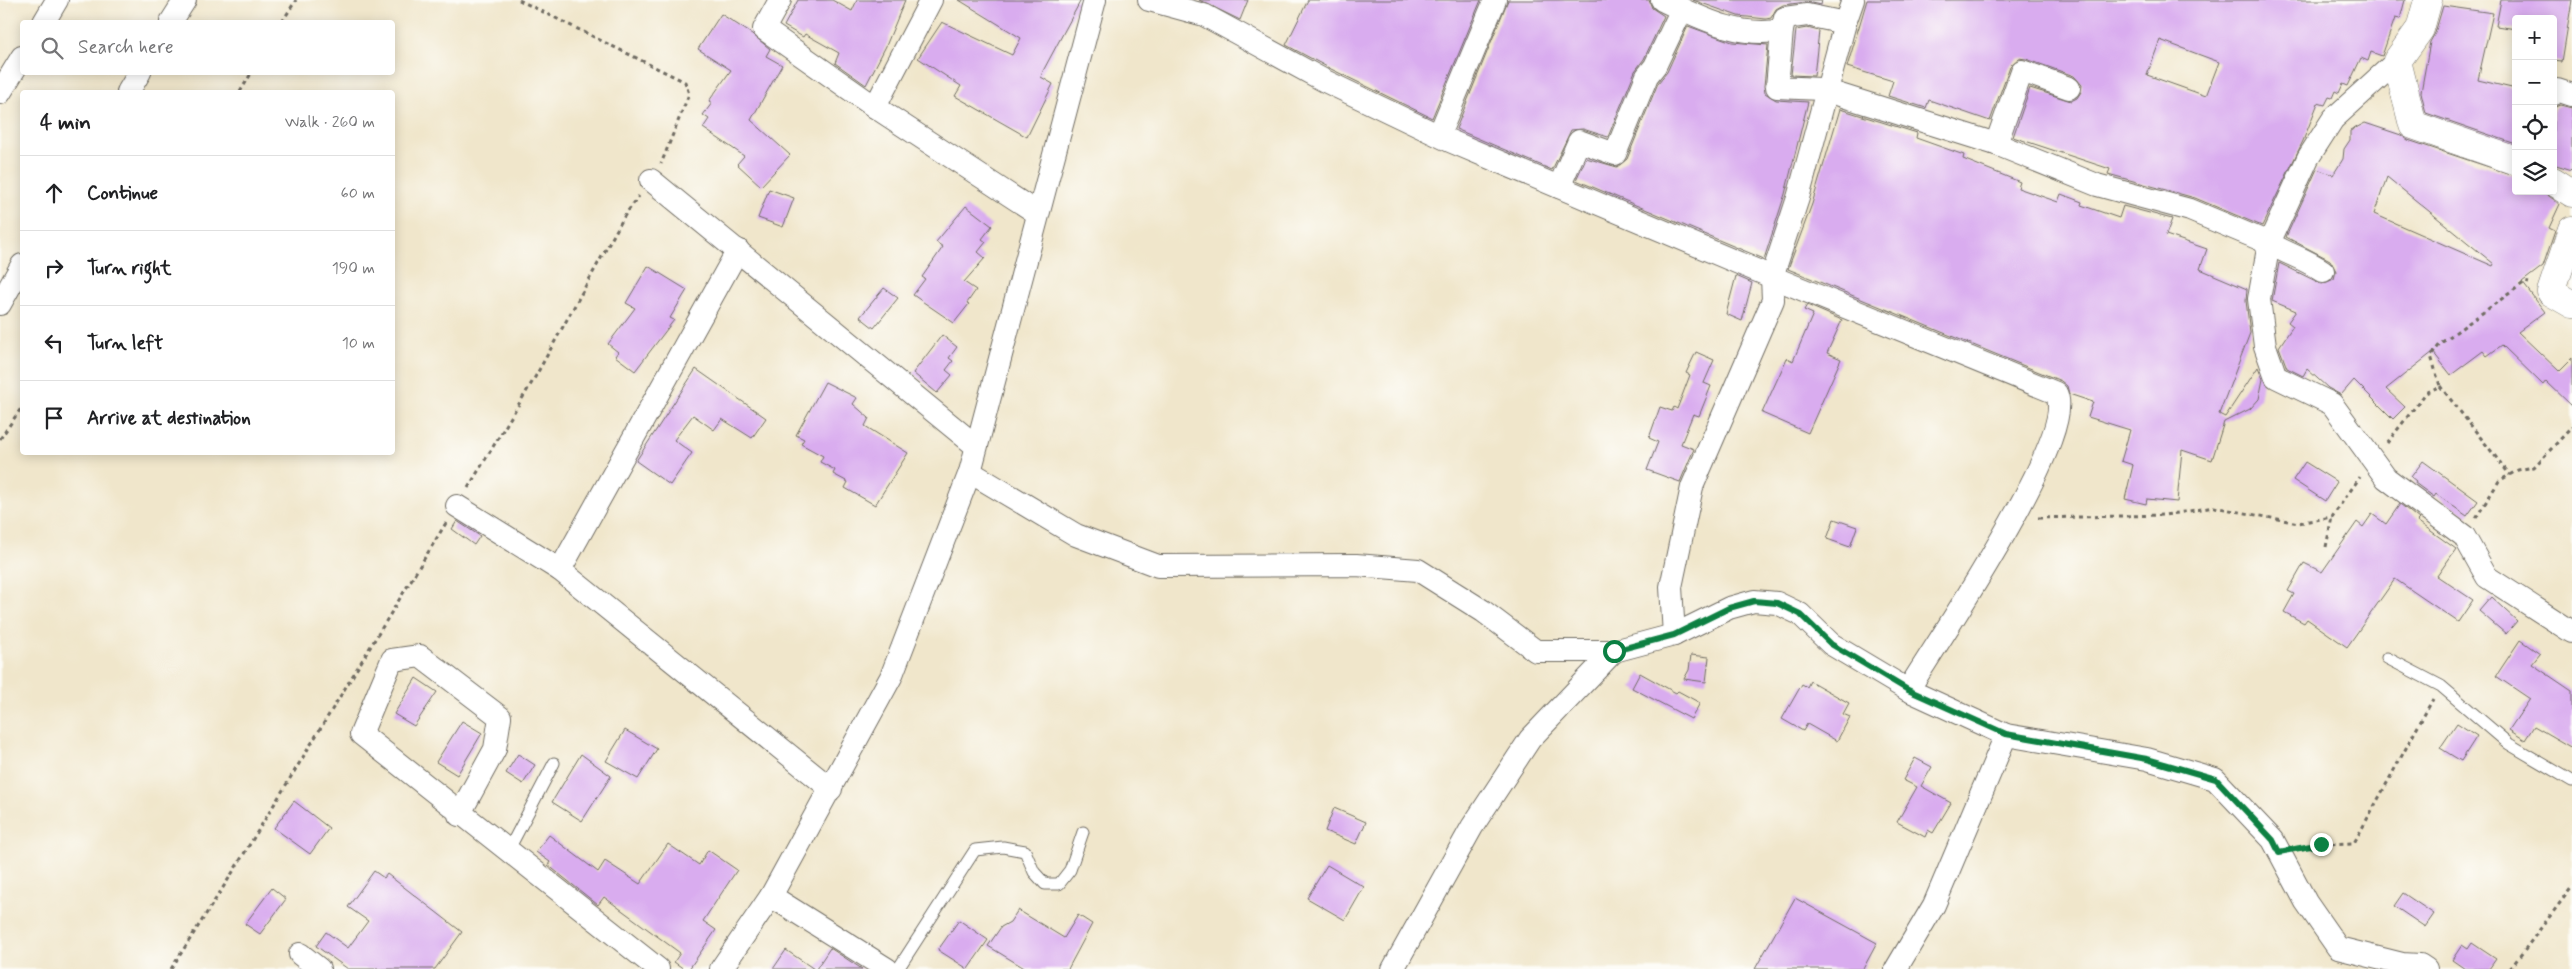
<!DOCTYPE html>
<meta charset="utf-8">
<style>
:root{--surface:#fff;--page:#f6f6f6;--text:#202124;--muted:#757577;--line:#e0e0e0}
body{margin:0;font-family:Mynerve,sans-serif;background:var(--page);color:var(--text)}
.controls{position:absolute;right:15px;top:15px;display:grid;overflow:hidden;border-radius:5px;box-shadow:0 2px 12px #0003}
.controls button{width:45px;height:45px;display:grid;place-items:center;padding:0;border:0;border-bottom:1px solid var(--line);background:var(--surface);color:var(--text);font:25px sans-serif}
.stop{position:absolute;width:15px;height:15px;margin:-11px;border:4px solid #0b8043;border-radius:50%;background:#fff}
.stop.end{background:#0b8043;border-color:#fff;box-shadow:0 1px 5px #0008}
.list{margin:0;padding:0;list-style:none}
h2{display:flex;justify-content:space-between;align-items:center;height:65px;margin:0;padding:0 20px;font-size:21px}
h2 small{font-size:16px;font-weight:400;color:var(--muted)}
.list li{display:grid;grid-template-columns:32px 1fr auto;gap:15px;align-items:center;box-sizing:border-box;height:75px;padding:0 20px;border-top:1px solid var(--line)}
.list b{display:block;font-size:19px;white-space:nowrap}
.list em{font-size:16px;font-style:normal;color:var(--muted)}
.icon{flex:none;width:28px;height:28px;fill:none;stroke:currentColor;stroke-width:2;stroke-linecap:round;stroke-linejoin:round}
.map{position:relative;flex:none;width:2572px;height:969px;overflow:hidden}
.search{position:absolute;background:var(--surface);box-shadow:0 2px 12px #0003;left:20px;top:20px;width:375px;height:55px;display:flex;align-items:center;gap:12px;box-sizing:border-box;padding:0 18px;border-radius:5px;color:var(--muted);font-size:19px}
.panel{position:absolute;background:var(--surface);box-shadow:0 2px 12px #0003;left:20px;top:90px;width:375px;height:365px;border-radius:5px}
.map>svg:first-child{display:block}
.building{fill:#d9acef;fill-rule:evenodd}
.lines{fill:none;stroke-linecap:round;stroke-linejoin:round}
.lane-casing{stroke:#706c63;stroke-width:13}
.street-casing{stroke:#706c63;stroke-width:24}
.secondary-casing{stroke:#706c63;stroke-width:29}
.path{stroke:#706c63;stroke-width:3;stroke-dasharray:4 4;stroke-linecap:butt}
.lane{stroke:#fff;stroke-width:11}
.street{stroke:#fff;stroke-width:22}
.secondary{stroke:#fff;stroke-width:28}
.route{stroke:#0b8043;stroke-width:6}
</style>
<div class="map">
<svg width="2572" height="969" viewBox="0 0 2572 969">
<rect width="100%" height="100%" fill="#fdfcf7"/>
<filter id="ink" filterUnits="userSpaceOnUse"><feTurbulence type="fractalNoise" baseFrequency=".02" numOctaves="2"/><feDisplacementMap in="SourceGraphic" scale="10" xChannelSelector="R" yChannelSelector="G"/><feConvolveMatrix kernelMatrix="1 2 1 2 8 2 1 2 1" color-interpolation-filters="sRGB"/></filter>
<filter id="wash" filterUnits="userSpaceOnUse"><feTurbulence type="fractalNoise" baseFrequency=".0096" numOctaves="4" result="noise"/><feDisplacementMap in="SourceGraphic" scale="20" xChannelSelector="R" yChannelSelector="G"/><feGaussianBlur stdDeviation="1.12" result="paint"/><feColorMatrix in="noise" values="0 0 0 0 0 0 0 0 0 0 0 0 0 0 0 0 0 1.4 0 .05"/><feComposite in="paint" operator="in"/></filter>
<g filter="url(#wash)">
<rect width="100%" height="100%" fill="#f0e6cb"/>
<g id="blocks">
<g class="building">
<polygon points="798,0 832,0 852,11 857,0 905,0 886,46 866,85 835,63 839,53 805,34 803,37 784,26"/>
<polygon points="959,0 1081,0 1043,71 1041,77 1053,84 1027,137 955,96 961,86 918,58 942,22 1012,55 1021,38"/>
<polygon points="1199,0 1248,0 1240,20"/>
<polygon points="1308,0 1481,0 1432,118 1331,69 1286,45"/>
<polygon points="1508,0 1649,0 1652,8 1664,16 1644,59 1635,71 1608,137 1583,129 1571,130 1552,170 1456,129"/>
<polygon points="1693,0 1822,0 1821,5 1806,2 1783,5 1776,9 1771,18 1766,19 1738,16"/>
<path d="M1867,0H2405L2400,19L2395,18L2382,56L2371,52L2368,61L2361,58L2348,86L2343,84L2339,93L2335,91L2332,98L2329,97L2325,105L2318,103L2303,141L2262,226L2195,198L2108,174L2110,169L2013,137L2030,88L2071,101L2077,98L2081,92L2082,85L2074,76L2026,59L2019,58L2010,66L1990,121L1929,100L1926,108L1888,96L1893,81L1847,67ZM2160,40L2219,62L2206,96L2147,75Z"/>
<polygon points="2501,0 2572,0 2562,62 2553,61 2553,19 2516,19 2516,29 2496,26"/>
<polygon points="2443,6 2493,13 2478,80 2516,89 2516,144 2426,113 2421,92 2430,42 2435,33"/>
<polygon points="721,14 752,34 770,49 766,56 782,65 751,120 790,155 761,186 737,164 744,156 703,128 709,119 703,115 712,103 709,101 731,70 698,49"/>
<polygon points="1688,26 1732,42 1768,45 1764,86 1765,93 1776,100 1808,102 1785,194 1764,259 1576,180 1586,158 1617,167 1627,159 1658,83 1667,72"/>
<polygon points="1807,28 1819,31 1814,76 1791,75 1796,30"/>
<polygon points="2560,105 2572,108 2572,170 2553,164 2553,112 2555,107"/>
<polygon points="1840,109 1917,133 1916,138 1964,155 1963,159 2020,182 2018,188 2058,202 2061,194 2082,202 2081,205 2119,218 2123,206 2172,219 2166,235 2207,249 2200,269 2247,289 2246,301 2250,333 2219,414 2225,417 2258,367 2263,379 2259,399 2250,409 2224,422 2212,460 2182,450 2177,502 2147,499 2146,504 2125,499 2133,465 2121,461 2130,430 2088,417 2093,402 2069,394 2067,386 2061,381 1788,269 1812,204"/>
<path d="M2365,123L2401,135L2408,140L2516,176V191H2542L2560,204L2549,228L2555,231L2543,266L2522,282L2545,312L2518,332L2559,371L2572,358V406L2546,381L2543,385L2502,345L2487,356L2483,351L2451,375L2433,352L2386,389L2405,407L2393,419L2354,380L2341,395L2328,388L2307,369L2303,376L2287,368L2279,347L2293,326L2288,322L2296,311L2272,301L2279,263L2322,284L2334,279L2336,271L2330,260L2286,237L2317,169L2333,175L2343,159L2344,149L2350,140V131ZM2387,177L2494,264L2493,266L2374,214Z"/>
<polygon points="769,189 794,198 783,227 758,218"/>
<polygon points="966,206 992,226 982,239 986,242 978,252 985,258 964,282 976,290 967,303 969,304 954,323 913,295 925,279 922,277 943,247 936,242"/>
<polygon points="648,266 687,290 670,318 674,320 635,371 615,356 618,352 608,344 635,308 626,303"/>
<polygon points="1736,276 1752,283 1742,321 1726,314"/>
<polygon points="884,288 898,298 874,328 860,317"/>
<polygon points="1807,305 1842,320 1827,353 1841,359 1808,433 1762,413 1787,358 1793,361 1813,314 1804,310"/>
<polygon points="942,335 957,347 949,358 953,361 946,370 952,375 937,393 913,373"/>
<polygon points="1696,352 1714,360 1704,383 1711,386 1699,416 1693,414 1681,444 1694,449 1680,482 1647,470 1658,442 1649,438 1660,407 1672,411 1674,407 1677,409 1690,375 1686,373"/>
<polygon points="696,369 766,418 752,438 722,419 714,430 693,415 674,440 692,453 670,485 636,461"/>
<polygon points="825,382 857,398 853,404 869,418 865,426 908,453 875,505 845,488 848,482 833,474 835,470 820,462 823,456 801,444 804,439 796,435"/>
<polygon points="2423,461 2478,501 2467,516 2436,494 2434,497 2415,483 2416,481 2411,477"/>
<polygon points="2305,462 2337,482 2325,501 2293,480"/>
<polygon points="2400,504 2419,519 2417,521 2456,549 2437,576 2473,600 2458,622 2395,579 2347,647 2307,619 2304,623 2284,612 2294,594 2288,591 2304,563 2322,572 2357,522 2363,527 2372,514 2386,524"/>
<polygon points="1834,519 1857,527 1850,547 1827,539"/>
<polygon points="457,521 480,536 474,545 452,529"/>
<polygon points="2491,597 2517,621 2506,634 2479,611"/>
<polygon points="2520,640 2540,654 2532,664 2572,691 2572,748 2534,726 2525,740 2509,730 2530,699 2496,676"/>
<polygon points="1691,655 1709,657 1706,682 1684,679 1689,670"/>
<polygon points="1640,673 1676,693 1678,691 1700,703 1691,719 1632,688"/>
<polygon points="416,678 437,692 414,726 394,714"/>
<polygon points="1810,681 1849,703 1843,714 1850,717 1837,741 1807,724 1803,731 1782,719 1802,684 1807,687"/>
<polygon points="462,721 482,733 457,775 436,762"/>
<polygon points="2457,723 2477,736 2461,761 2440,748"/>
<polygon points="625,730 657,749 638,779 606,761"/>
<polygon points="518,754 535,765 523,784 506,773"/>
<polygon points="581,754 611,776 582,821 552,802"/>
<polygon points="1915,758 1932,767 1921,786 1951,803 1933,833 1928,830 1925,837 1897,822 1917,787 1903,780"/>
<polygon points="294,801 329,828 310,854 274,828"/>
<polygon points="1334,808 1366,822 1356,844 1325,831"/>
<polygon points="549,835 598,872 605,861 640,884 668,844 699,865 708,850 737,870 703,921 716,930 689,969 684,969 674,962 680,953 604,897 598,905 548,865 550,862 536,852"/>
<polygon points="1327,865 1364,887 1345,920 1307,898"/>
<polygon points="374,871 384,878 387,874 462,932 435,969 348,969 316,946 326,932 348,948 368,921 348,907"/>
<polygon points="272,888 286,899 260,934 245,924"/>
<polygon points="2403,893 2434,914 2425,927 2394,906"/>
<polygon points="1795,898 1877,943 1863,969 1755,969"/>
<polygon points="1018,910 1064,938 1078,915 1092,924 1068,969 1026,969 988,946 1001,927 1010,922"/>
<polygon points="959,920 988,940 968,969 938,950"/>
<polygon points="2472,943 2496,959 2489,969 2465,969 2452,960 2462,945 2468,949"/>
<polygon points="830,948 862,969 816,969"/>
<polygon points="786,950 814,969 773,969"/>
</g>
</g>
</g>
<g filter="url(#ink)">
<use href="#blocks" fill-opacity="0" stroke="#706c63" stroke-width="1"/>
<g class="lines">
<defs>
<g id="lane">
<polyline points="2387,658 2441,686 2509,744 2572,781"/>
<polyline points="508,851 554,763"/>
<polyline points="898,969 975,850 1003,847 1025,851 1034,872 1045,884 1059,884 1070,870 1083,832"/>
</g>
<g id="street">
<polyline points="780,0 764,29 875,107 1037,213"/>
<path d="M1149,0L1204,15L1325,81L1450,141L1772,277L2056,393C2079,434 1935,646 1908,690"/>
<path d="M1662,0C1699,17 1740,39 1782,30L1777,87L1821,89L1996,144L2097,185L2190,210L2269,243L2308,158L2333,119L2397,61"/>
<polyline points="44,22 57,0"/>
<polyline points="171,22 185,0"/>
<polyline points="1782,30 1785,18 1807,15 1845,23"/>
<polyline points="128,92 140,72"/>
<polyline points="0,93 22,57"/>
<polyline points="2553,94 2557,90 2572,95"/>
<polyline points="875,107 931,0"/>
<polyline points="1439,135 1495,0"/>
<polyline points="1996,144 2022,71 2069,88"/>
<polyline points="651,180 976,446"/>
<polyline points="1559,187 1579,141 1615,154 1647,76 1655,66 1682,9"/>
<path d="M2323,271C2306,259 2287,254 2269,243L2259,299L2265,346L2276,377L2332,404L2386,478L2464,536L2487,577L2572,632"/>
<polyline points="0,304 22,265"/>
<polyline points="970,472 1076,535 1158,566 1356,565 1418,570 1483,611 1536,651 1614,651 1674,635 1729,608 1754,601 1777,603 1800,614 1831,644 1908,690 2006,735 2147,759 2215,779 2273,840 2306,902 2338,948 2402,964 2420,965 2426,969"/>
<polyline points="457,506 560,570 831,789"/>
<polyline points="560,570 738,250"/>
<polyline points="1674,635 1671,587 1692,487 1773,300 1772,277 1798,198 1845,23 1853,0"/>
<polyline points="459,815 495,749 500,717 420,656 392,660 361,734 658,969"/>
<polyline points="771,896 887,969"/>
<polyline points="300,954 319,969"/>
<polyline points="721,969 771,896 891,677 970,472 1095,0"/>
<polyline points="1393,969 1472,827 1530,739 1614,651"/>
<polyline points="1896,969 1934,905 2006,735"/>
</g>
<g id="secondary">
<polyline points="2428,0 2420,29 2397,61 2413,125 2516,161"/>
<polyline points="2553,181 2572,193"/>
<polyline points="2572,230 2551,292 2572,304"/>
</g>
</defs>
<use href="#lane" class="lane-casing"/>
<use href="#street" class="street-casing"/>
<use href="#secondary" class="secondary-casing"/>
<g class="path">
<polyline points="519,0 685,82 689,94 661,164"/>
<polyline points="282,22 296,0"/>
<polyline points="240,92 252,72"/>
<polyline points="2440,386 2510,475"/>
<polyline points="0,439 22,407"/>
<polyline points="2387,443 2426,393 2440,386 2431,356 2441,343 2525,282 2529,283"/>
<polyline points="468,488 534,379 625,215 639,196"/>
<polyline points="2038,518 2165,515 2214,507 2298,523 2332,517 2360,477"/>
<polyline points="2476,518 2499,481 2518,470 2534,467 2572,427"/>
<polyline points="2326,547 2332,517"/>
<polyline points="2300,849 2321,844 2354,843 2433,699"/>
<polyline points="171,969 231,875 446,523"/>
<polyline points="2510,969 2572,887"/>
</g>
<use href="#lane" class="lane"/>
<use href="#street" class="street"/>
<use href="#secondary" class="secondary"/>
</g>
</g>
<g class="lines" filter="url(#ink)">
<polyline class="route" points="1614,651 1674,635 1729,608 1754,601 1777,603 1800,614 1831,644 1908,690 2006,734 2147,759 2216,779 2273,840 2279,852 2321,844"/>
</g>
</svg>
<div class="controls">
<button>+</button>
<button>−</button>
<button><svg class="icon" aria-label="locate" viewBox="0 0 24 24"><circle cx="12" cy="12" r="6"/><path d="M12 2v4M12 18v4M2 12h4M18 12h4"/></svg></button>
<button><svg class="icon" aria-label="layers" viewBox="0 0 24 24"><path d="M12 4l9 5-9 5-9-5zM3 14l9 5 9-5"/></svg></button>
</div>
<div class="stop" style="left:1614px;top:651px"></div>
<div class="stop end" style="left:2321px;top:844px"></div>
<div class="search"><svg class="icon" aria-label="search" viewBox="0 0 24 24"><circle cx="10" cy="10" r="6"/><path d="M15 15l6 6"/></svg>Search here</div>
<section class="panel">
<h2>4 min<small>Walk · 260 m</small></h2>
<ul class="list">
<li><svg class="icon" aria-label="ahead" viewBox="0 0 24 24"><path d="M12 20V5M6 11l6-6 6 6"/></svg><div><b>Continue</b></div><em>60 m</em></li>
<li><svg class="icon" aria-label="right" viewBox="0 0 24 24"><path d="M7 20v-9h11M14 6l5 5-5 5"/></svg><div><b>Turn right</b></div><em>190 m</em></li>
<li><svg class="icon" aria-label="left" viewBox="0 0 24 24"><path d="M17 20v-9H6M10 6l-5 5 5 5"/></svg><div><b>Turn left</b></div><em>10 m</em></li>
<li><svg class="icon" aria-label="arrive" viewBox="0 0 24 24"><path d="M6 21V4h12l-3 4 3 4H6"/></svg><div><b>Arrive at destination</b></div></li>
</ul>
</section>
</div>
